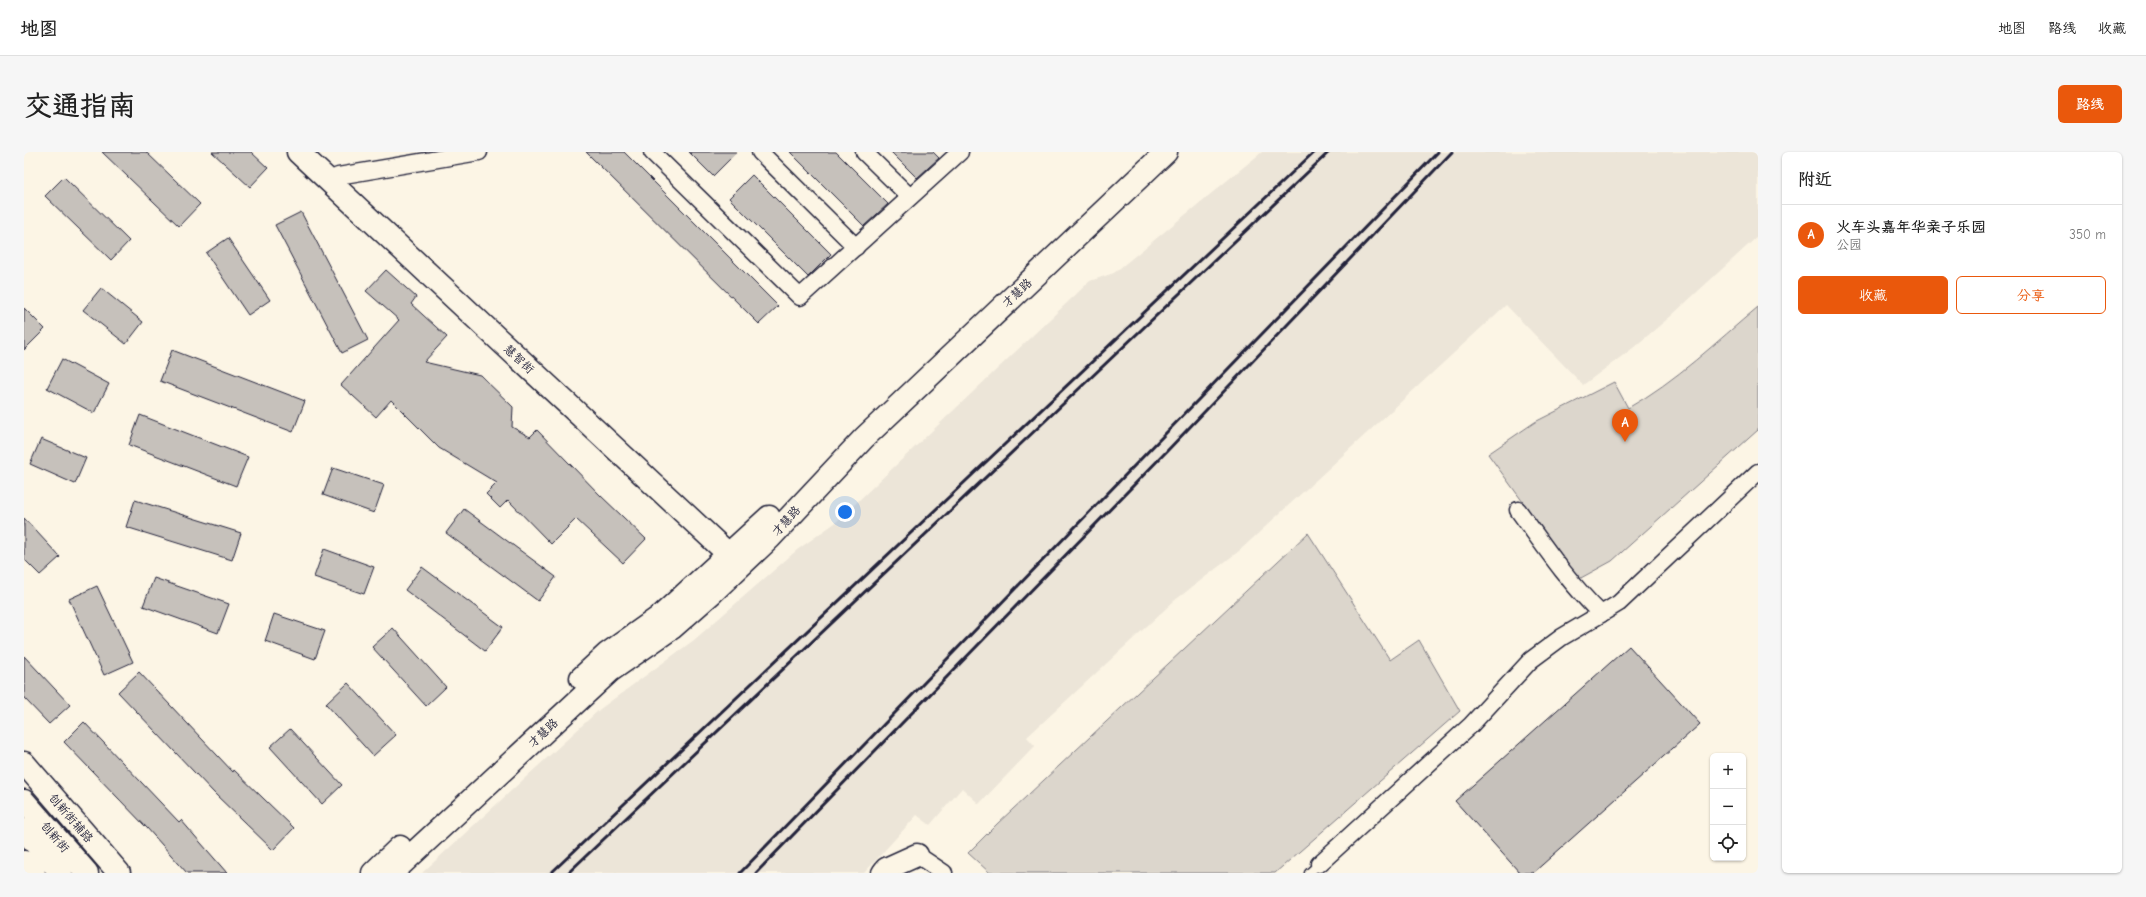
<!DOCTYPE html>
<html lang="zh">
<meta charset="utf-8">
<style>
:root{--surface:#fff;--page:#f6f6f6;--text:#222;--muted:#767676;--line:#e0e0e0;--accent:#ea580c}
body{margin:0;font-family:"Comic Neue","LXGW WenKai TC",sans-serif;background:var(--page);color:var(--text)}
.controls{position:absolute;right:12px;bottom:12px;display:grid;overflow:hidden;border-radius:6px;box-shadow:0 1px 3px #0004}
.controls button{width:36px;height:36px;display:grid;place-items:center;padding:0;border:0;border-bottom:1px solid var(--line);background:var(--surface);color:var(--text);font:20px sans-serif}
.you{position:absolute;left:821px;top:360px;width:14px;height:14px;margin:-10px;border:3px solid #fff;border-radius:50%;background:#1a73e8;box-shadow:0 0 0 6px #1a73e833}
.badge{display:grid;place-items:center;width:26px;height:26px;border-radius:50%;background:var(--accent);color:#fff;font-size:13px;font-weight:700}
.pin{position:absolute;translate:-50% -33px;filter:drop-shadow(0 1px 2px #0008)}
.pin::after{content:'';position:absolute;top:21px;width:14px;height:12px;background:inherit;clip-path:polygon(0 0,100% 0,50% 100%)}
.list{margin:0;padding:0;list-style:none}
h2{display:flex;justify-content:space-between;align-items:center;height:52px;margin:0;padding:0 16px;font-size:17px}
h2 small{font-size:13px;font-weight:400;color:var(--muted)}
.list li{display:grid;grid-template-columns:26px 1fr auto;gap:12px;align-items:center;box-sizing:border-box;height:60px;padding:0 16px;border-top:1px solid var(--line)}
.list b{display:block;font-size:15px;white-space:nowrap}
.list p{margin:0;font-size:13px;white-space:nowrap;color:var(--muted)}
.list em{font-size:13px;font-style:normal;color:var(--muted)}
.actions{display:flex;gap:8px;padding:12px 16px}
.actions a{flex:1;padding:9px 0;border:1px solid var(--accent);border-radius:6px;text-align:center;font-size:14px;color:var(--accent)}
.actions .main{background:var(--accent);color:#fff}
.icon{flex:none;width:22px;height:22px;fill:none;stroke:currentColor;stroke-width:2;stroke-linecap:round;stroke-linejoin:round}
.map{position:relative;flex:none;width:1734px;height:721px;overflow:hidden;border-radius:6px}
header{display:flex;align-items:center;gap:24px;box-sizing:border-box;height:56px;padding:0 20px;background:var(--surface);border-bottom:1px solid var(--line)}
header strong{font-size:19px}
nav{display:flex;gap:22px;margin-inline-start:auto;font-size:14px}
.intro{display:flex;align-items:center;justify-content:space-between;box-sizing:border-box;height:96px;padding:0 24px}
h1{margin:0;font-size:28px}
.button{padding:10px 18px;border-radius:6px;background:var(--accent);color:#fff;font-size:14px;font-weight:700}
main{display:flex;gap:24px;padding:0 24px}
aside{flex:1;background:var(--surface);border-radius:6px;box-shadow:0 1px 3px #0004}
.map>svg:first-child{display:block}
.built{fill:#ece5d8}
.green{fill:#dcd6cc;stroke:#7f7c84}
.building{fill:#c6c1bb;stroke:#22223b}
.lines{fill:none;stroke-linecap:round;stroke-linejoin:round}
.lane-casing{stroke:#22223b;stroke-width:11}
.street-casing{stroke:#22223b;stroke-width:19}
.secondary-casing{stroke:#22223b;stroke-width:25}
.lane{stroke:#fcf5e5;stroke-width:8}
.street{stroke:#fcf5e5;stroke-width:16}
.secondary{stroke:#fcf5e5;stroke-width:22}
.rail{stroke:#22223b;stroke-width:3}
.labels{text-anchor:middle;stroke-width:4;stroke-linejoin:round;paint-order:stroke}
.street-label{font-size:12px;fill:#22223b;stroke:#fcf5e5}
</style>
<header>
<strong>地图</strong>
<nav><a>地图</a><a>路线</a><a>收藏</a></nav>
</header>
<div class="intro"><h1>交通指南</h1><a class="button">路线</a></div>
<main>
<div class="map">
<svg width="1734" height="721" viewBox="0 0 1734 721">
<rect width="100%" height="100%" fill="#fcf5e5"/>
<filter id="ink" filterUnits="userSpaceOnUse"><feTurbulence type="fractalNoise" baseFrequency=".025" numOctaves="2"/><feDisplacementMap in="SourceGraphic" scale="8" xChannelSelector="R" yChannelSelector="G"/><feConvolveMatrix kernelMatrix="1 2 1 2 8 2 1 2 1" color-interpolation-filters="sRGB"/></filter>
<g filter="url(#ink)">
<polygon class="built" points="1238,0 1734,0 1734,84 1647,164 1609,196 1559,233 1482,153 1215,399 1150,449 1003,585 1011,594 955,652 938,636 906,673 893,663 840,721 398,721 576,557 670,488 773,398 811,371 1066,129 1090,121"/>
<g class="green">
<path d="M1734,155V278L1588,409L1555,427L1464,302L1511,270L1590,230L1604,256C1652,229 1692,190 1734,155Z"/>
<polygon points="1284,381 1366,508 1395,488 1436,559 1251,721 966,721 944,701 973,672"/>
</g>
<g class="building">
<polygon points="78,0 122,0 176,52 155,74"/>
<polygon points="188,0 227,0 244,16 226,35"/>
<polygon points="562,0 600,0 754,154 735,172"/>
<polygon points="665,0 713,0 689,24"/>
<polygon points="766,0 812,0 864,52 840,74"/>
<polygon points="867,0 909,0 915,6 893,26"/>
<polygon points="728,23 807,102 784,125 705,46"/>
<polygon points="40,25 105,89 87,108 21,44"/>
<polygon points="277,60 344,188 318,201 251,73"/>
<polygon points="204,86 246,148 224,163 182,101"/>
<polygon points="362,118 392,145 387,152 423,185 400,210 456,223 489,255 488,275 506,285 513,278 576,343 622,387 599,411 552,367 527,392 484,348 476,356 462,342 473,331 415,296 367,248 352,265 317,233 375,168 342,139"/>
<polygon points="77,136 119,170 102,192 59,158"/>
<polygon points="0,156 21,177 0,198"/>
<polygon points="148,198 281,249 269,280 136,229"/>
<polygon points="38,207 85,232 70,261 23,236"/>
<polygon points="116,263 224,305 212,334 105,293"/>
<polygon points="17,287 62,306 51,332 6,312"/>
<polygon points="309,316 360,333 350,361 299,343"/>
<polygon points="111,348 217,381 208,408 102,375"/>
<polygon points="440,357 532,425 514,449 422,381"/>
<polygon points="0,366 36,405 16,423 0,407"/>
<polygon points="300,397 350,415 340,442 290,425"/>
<polygon points="398,415 479,475 461,499 381,438"/>
<polygon points="130,426 205,452 194,481 119,454"/>
<polygon points="73,434 109,510 80,523 45,447"/>
<polygon points="250,462 301,479 291,507 241,489"/>
<polygon points="369,476 422,535 402,554 348,495"/>
<polygon points="1605,494 1676,572 1509,721 1496,721 1431,649"/>
<polygon points="0,504 46,553 25,572 0,546"/>
<polygon points="115,520 209,620 210,618 270,676 249,698 190,641 94,540"/>
<polygon points="324,531 372,583 349,604 302,552"/>
<polygon points="60,570 155,670 157,668 203,721 163,721 123,676 40,590"/>
<polygon points="266,577 318,633 298,652 246,595"/>
</g>
<g class="lines">
<defs>
<polyline id="lane" points="1285,721 1295,712"/>
<g id="street">
<polyline points="628,0 776,145 936,0"/>
<polyline points="736,0 832,95"/>
<polyline points="840,0 886,45"/>
<polyline points="314,24 455,0"/>
<path d="M1494,358C1520,394 1545,431 1577,462L1595,451L1734,320"/>
<polyline points="893,703 920,721"/>
<polyline points="1295,712 1447,573 1507,508 1538,485 1577,462"/>
</g>
<g id="secondary">
<polyline points="274,0 716,413"/>
<polyline points="557,526 583,502 638,463 745,365"/>
<polyline points="0,611 95,721"/>
<polyline points="0,649 63,721"/>
<polyline points="0,678 37,721"/>
<polyline points="0,710 10,721"/>
<polyline points="349,721 376,695"/>
<polyline points="368,721 586,519 648,476 689,440 746,386 840,286 1142,0"/>
<polyline points="859,721 862,717 893,703"/>
</g>
</defs>
<use href="#lane" class="lane-casing"/>
<use href="#street" class="street-casing"/>
<use href="#secondary" class="secondary-casing"/>
<use href="#lane" class="lane"/>
<use href="#street" class="street"/>
<use href="#secondary" class="secondary"/>
<g class="rail">
<polyline points="527,721 1290,0"/>
<polyline points="544,721 1305,0"/>
<polyline points="716,721 1414,0"/>
<polyline points="732,721 1143,299 1428,0"/>
</g>
</g>
</g>
<g class="labels">
<g class="street-label">
<text transform="translate(993 141) rotate(-43)" y="4">才慧路</text>
<text transform="translate(495 207) rotate(43)" y="4">慧智街</text>
<text transform="translate(762 369) rotate(-48)" y="4">才慧路</text>
<text transform="translate(519 581) rotate(-43)" y="4">才慧路</text>
<text transform="translate(47 666) rotate(49)" y="4">创新街辅路</text>
<text transform="translate(31 685) rotate(49)" y="4">创新街</text>
</g>
</g>
</svg>
<div class="controls">
<button>+</button>
<button>−</button>
<button><svg class="icon" aria-label="locate" viewBox="0 0 24 24"><circle cx="12" cy="12" r="6"/><path d="M12 2v4M12 18v4M2 12h4M18 12h4"/></svg></button>
</div>
<div class="you"></div>
<div class="pin badge" style="left:1601px;top:290px">A</div>
</div>
<aside>
<h2>附近<small></small></h2>
<ul class="list">
<li><span class="badge">A</span><div><b>火车头嘉年华亲子乐园</b><p>公园</p></div><em>350 m</em></li>
</ul>
<div class="actions"><a class="main">收藏</a><a>分享</a></div>
</aside>
</main>
